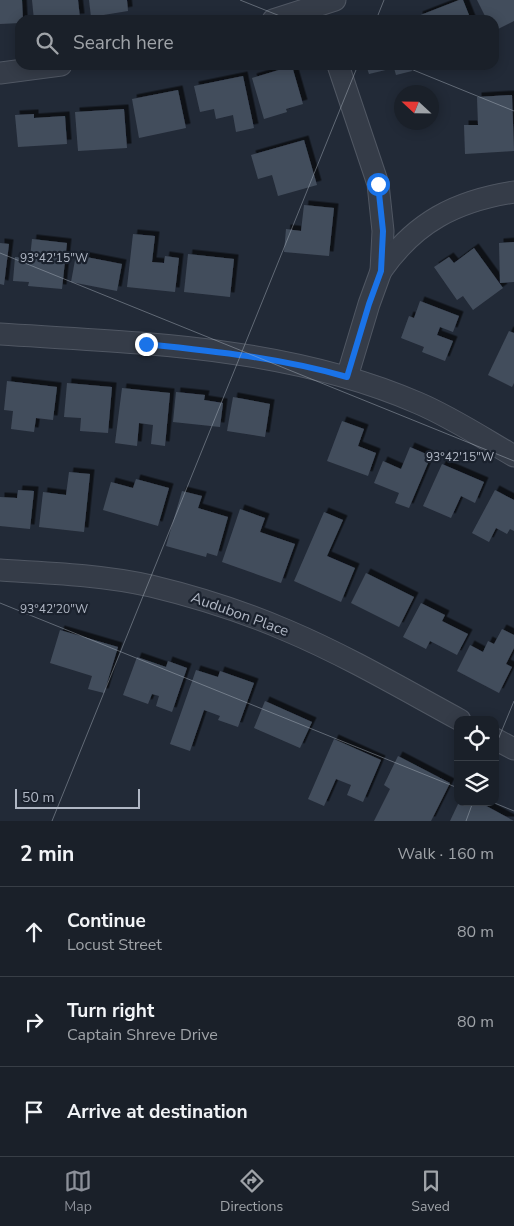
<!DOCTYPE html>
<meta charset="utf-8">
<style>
:root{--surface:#1a2029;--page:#272d35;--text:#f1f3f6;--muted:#9fa3a8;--line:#383e46;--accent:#8c9099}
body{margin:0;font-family:"Nunito Sans",sans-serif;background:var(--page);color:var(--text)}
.controls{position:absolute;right:15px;bottom:15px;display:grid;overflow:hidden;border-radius:10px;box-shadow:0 2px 12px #0003}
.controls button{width:45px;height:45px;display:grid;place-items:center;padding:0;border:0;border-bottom:1px solid var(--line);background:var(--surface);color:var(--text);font:25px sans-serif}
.compass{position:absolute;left:394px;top:85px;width:45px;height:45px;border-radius:50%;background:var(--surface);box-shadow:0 2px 12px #0003;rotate:292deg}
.scale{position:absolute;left:15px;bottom:12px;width:125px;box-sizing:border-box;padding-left:5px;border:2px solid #b0b7c4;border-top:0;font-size:14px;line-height:18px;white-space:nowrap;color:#b0b7c4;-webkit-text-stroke:4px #1a212d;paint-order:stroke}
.stop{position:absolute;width:15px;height:15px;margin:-11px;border:4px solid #1a73e8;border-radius:50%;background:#fff}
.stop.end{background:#1a73e8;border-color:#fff;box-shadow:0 1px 5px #0008}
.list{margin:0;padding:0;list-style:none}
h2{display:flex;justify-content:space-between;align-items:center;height:65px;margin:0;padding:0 20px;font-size:21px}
h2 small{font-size:16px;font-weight:400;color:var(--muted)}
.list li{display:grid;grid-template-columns:32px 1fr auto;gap:15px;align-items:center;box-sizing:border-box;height:90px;padding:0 20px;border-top:1px solid var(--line)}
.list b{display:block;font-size:19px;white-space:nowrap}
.list p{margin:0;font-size:16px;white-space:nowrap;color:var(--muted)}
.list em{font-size:16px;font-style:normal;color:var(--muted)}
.icon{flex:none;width:28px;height:28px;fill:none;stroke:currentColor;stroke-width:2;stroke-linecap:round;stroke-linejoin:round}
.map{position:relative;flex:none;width:514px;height:821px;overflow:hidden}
.search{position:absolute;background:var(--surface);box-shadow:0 2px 12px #0003;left:15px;right:15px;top:15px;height:55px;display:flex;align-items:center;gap:12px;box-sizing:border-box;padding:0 18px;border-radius:15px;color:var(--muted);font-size:19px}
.sheet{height:335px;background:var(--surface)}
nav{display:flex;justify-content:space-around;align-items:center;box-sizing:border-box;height:70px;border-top:1px solid var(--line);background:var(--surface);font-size:14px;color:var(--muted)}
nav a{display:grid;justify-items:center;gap:2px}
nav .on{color:var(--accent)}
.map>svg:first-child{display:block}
.building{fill:#434d5c;filter:url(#shadow)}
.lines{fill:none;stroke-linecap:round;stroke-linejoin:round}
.minor-casing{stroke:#505763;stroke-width:23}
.minor{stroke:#353c48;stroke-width:21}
.route{stroke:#1a73e8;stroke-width:6}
.ticks{fill:none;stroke:#b0b7c4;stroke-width:1;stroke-opacity:0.45}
.labels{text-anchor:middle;stroke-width:4.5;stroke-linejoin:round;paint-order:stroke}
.street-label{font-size:15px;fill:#b0b7c4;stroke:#1a212d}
.ticks-label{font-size:12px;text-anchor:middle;fill:#b0b7c4;stroke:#1a212d;stroke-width:4.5;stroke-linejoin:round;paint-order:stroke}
</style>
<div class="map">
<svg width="514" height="821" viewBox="0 0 514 821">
<defs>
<filter id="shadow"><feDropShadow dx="4.5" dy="-4.5" stdDeviation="0" flood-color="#0009"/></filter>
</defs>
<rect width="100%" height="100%" fill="#222a37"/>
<g class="building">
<polygon points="0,0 22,0 23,20 20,20 20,23 0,24"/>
<polygon points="32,0 78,0 80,18 34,20"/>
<polygon points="89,0 127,0 128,11 91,17"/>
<polygon points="459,0 463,0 471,20 419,20 418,16"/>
<polygon points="477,0 514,0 514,21 494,31 494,20 487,20"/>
<polygon points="366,65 410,65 412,71 396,75 394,68 369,74"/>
<polygon points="292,66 303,104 286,109 287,112 264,119 252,78"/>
<polygon points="243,76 254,128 236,132 233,115 216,119 214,109 200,112 194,86"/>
<polygon points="178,90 186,128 139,138 132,99"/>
<polygon points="512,95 514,151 465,154 464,125 478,125 477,97"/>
<polygon points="124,109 127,148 78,151 75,112"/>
<polygon points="34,114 34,118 65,116 67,144 18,147 15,115"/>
<polygon points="304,140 317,185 278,196 272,175 258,179 251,155"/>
<polygon points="304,205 334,208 329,256 284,252 286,229 301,231"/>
<polygon points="133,234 155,236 152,262 164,263 165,256 179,258 175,292 127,287"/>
<polygon points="32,239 67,243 62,289 28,286 29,282 13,281 15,257 30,258"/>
<polygon points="514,242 514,282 500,283 499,243"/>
<polygon points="0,243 9,244 4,285 0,284"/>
<polygon points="474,248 503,288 473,310 463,296 457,300 434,267 449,257 454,263"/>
<polygon points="188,254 234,259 230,297 184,292"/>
<polygon points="76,255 122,264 117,291 71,282"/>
<polygon points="420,301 459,316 453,332 440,327 437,335 453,341 445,361 422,352 424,347 401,338 409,316 414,318"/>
<polygon points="509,331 514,333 514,383 512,387 488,375"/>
<polygon points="7,381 57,387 53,420 36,418 34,432 11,429 13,411 4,410"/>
<polygon points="67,383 112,387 108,433 80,431 81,418 64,417"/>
<polygon points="122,388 170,393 165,446 151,444 153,425 139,423 137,446 115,443"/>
<polygon points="176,392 205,395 204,400 223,403 220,427 173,422"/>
<polygon points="233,397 270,404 265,437 227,431"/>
<polygon points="342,421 364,429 358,446 376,453 368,476 327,461"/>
<polygon points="410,447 431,456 409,508 395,503 399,493 374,483 383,461 401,469"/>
<polygon points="442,464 484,482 475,503 461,496 451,518 423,506"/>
<polygon points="69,472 90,474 84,532 39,527 43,492 66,495"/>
<polygon points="136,479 169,488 158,526 103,510 111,482 133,488"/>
<polygon points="18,490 34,491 30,529 0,526 0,497 17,498"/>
<polygon points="495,490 514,500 514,531 510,529 507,534 496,528 489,542 472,533"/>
<polygon points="182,491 202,496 198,508 228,517 217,556 207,553 206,557 166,546"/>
<polygon points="240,509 265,518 260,532 295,544 281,583 222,562"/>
<polygon points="324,512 343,520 327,556 355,568 341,602 294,581"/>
<polygon points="366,573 414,597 399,627 351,603"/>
<polygon points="421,603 445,615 442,621 468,634 457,655 430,641 426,649 403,637"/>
<polygon points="502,629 514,635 514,648 506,664 512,667 499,693 457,671 470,645 483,652 488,641 494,644"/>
<polygon points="60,630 118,647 104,693 88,689 92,676 50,663"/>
<polygon points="137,657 166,667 168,661 187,668 172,712 156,706 159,696 152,694 148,704 123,695"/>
<polygon points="196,670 218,677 220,671 254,683 238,727 218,720 220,716 204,710 190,751 170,744"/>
<polygon points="265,701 312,722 300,748 254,728"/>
<polygon points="334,739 381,760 363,802 347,795 351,785 336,779 324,806 308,799"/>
<polygon points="398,756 450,783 431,821 374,821 390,789 384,785"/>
<polygon points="459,802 479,802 514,821 450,821"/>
</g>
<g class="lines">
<defs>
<g id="minor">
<polyline points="273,20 335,0"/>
<polyline points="338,65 378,184 383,231 381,271 369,304 347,377"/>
<polyline points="0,73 61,65"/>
<path d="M381,271C415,222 456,201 514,192"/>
<path d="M0,334C140,343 287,346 418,403C451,417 483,438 514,456"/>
<path d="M0,570C50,573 102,575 151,586C197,597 244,612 288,631C347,656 403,689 460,720"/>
<polyline points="495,739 514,749"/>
</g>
</defs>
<use href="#minor" class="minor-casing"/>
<use href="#minor" class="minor"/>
</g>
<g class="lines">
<path class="route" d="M146,344C213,351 281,358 347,377L369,304L381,271L383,231L378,184"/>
</g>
<path class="ticks" d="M240,0L290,20M376,20L384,0M401,65L514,111M0,253L514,461M0,603L458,788M495,747L514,701M492,802L514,811M52,821L358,65M466,821L473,802"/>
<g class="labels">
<g class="street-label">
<text transform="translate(240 614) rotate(20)" y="5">Audubon Place</text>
</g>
</g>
<g class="ticks-label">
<text x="54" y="262">93°42'15"W</text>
<text x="460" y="461">93°42'15"W</text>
<text x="54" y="613">93°42'20"W</text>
</g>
</svg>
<div class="controls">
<button><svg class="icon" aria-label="locate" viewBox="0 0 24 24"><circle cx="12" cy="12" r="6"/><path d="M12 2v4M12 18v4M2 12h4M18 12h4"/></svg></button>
<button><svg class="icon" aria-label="layers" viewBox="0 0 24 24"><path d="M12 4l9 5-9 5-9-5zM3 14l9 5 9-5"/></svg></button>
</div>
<svg class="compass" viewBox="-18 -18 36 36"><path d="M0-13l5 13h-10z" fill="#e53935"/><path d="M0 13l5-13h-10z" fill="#9fa3a8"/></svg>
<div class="scale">50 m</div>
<div class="stop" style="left:378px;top:184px"></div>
<div class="stop end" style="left:146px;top:344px"></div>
<div class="search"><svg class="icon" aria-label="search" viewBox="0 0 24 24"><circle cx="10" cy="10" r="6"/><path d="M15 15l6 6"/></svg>Search here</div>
</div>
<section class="sheet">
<h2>2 min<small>Walk · 160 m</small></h2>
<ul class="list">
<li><svg class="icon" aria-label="ahead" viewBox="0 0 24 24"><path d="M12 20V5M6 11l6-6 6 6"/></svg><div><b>Continue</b><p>Locust Street</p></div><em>80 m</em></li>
<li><svg class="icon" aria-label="right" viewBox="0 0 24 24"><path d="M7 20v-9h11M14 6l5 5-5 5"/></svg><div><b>Turn right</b><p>Captain Shreve Drive</p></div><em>80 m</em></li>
<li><svg class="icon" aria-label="arrive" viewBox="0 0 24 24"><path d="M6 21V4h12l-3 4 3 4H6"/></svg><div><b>Arrive at destination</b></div></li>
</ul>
</section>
<nav>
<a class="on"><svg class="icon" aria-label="map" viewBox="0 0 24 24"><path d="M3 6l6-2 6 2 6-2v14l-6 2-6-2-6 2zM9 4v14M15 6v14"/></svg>Map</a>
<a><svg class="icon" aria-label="directions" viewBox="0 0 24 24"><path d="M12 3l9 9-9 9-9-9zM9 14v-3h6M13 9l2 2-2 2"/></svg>Directions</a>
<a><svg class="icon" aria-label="saved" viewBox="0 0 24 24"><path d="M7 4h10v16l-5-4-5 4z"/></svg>Saved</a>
</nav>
